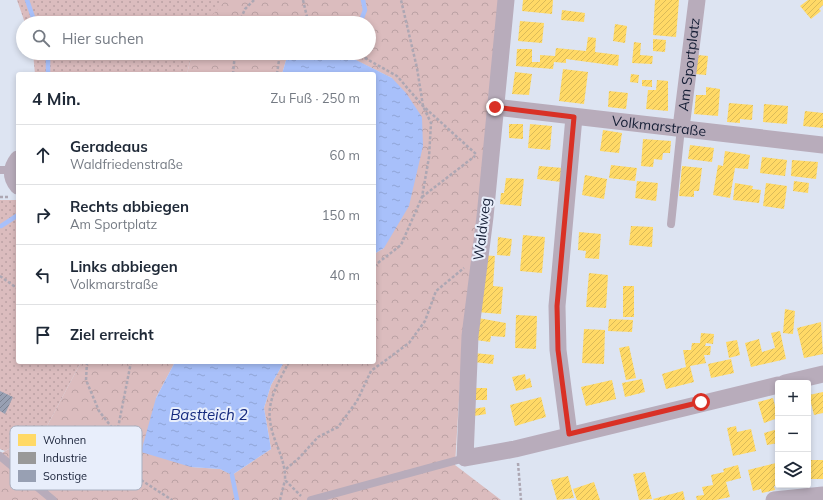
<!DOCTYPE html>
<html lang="de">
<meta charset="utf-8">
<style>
:root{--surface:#fff;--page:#f6f6f7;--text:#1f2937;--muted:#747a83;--line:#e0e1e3}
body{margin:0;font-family:Mulish,sans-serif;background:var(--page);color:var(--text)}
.controls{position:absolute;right:12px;bottom:12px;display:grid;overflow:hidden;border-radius:4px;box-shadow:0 2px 6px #0003}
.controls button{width:36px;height:36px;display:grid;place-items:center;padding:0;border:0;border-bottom:1px solid var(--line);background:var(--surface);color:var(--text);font:20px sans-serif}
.stop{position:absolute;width:12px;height:12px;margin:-9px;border:3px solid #d93025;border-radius:50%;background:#fff}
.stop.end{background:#d93025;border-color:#fff;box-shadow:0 1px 4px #0008}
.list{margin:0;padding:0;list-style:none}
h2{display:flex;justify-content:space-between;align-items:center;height:52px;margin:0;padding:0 16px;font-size:17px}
h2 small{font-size:13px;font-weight:400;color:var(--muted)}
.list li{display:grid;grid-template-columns:26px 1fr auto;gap:12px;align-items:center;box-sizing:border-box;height:60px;padding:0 16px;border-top:1px solid var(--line)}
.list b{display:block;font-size:15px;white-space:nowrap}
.list p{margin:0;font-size:13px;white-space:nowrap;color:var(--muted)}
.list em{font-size:13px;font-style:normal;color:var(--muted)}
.icon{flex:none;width:22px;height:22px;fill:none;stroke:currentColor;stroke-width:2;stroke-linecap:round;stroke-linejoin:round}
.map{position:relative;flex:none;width:823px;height:500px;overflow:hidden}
.search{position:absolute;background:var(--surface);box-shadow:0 2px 6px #0003;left:16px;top:16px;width:360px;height:44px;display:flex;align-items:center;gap:10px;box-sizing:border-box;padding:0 14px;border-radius:22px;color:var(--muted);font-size:15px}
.panel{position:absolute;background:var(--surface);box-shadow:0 2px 6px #0003;left:16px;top:72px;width:360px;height:292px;border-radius:4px}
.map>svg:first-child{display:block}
.grass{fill:url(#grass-dots)}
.forest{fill:url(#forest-crowns)}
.water{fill:url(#water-ripples)}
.homes{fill:url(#homes-hatch)}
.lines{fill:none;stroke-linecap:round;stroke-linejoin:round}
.stream{stroke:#a8c0fa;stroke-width:4.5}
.building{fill:url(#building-hatch)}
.path{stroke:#ada7b3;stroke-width:2.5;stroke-dasharray:3 2;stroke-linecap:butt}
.lane{stroke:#b8acbb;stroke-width:8}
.street{stroke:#b8acbb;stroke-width:17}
.route{stroke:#d93025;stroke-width:5}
.labels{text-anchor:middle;stroke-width:4;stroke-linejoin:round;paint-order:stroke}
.street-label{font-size:14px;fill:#151e35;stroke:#e8eefb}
.water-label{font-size:15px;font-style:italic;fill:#14297e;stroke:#e8eefb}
.key{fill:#e8eefb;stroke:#a9b0c0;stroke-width:1}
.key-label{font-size:11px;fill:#151e35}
</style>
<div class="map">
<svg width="823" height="500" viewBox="0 0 823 500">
<defs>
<pattern id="grass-dots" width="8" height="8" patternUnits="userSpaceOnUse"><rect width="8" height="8" fill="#dbbcbe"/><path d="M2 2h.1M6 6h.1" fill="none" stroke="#bba1a4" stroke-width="1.8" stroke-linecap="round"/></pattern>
<pattern id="forest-crowns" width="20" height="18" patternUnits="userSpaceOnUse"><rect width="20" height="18" fill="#dbbcbe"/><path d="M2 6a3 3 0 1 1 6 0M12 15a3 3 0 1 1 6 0" fill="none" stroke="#bba1a4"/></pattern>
<pattern id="water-ripples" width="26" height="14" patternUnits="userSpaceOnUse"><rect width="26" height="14" fill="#a8c0fa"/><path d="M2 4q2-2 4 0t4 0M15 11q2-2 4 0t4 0" fill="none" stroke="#90a5d7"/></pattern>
<pattern id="homes-hatch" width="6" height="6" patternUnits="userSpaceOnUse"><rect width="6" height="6" fill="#ffd966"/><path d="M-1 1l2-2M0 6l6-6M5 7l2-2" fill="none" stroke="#daba59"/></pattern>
<pattern id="building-hatch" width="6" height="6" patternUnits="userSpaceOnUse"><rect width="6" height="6" fill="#98a0b3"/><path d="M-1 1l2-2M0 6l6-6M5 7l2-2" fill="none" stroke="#7b8292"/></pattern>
</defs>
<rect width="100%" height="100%" fill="#dde4f2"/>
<g class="grass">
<polygon points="17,0 227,0 206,23 25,23"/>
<polygon points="33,53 192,53 187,74 35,74"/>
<polygon points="0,200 18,200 18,362 81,362 46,428 5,451 0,449"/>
</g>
<g class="forest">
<polygon points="226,0 503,0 463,334 455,465 501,500 0,500 0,454 46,428 81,362 175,362 156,398 191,467 220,469 232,475 271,449 264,408 271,385 284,362 374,362 374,254 384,248 392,78 341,53 369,53 369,23 205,23"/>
<polygon points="192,53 290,53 287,57 282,74 187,74"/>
</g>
<g class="water">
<polygon points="290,53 344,54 392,78 406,93 422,117 423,146 409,206 384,248 374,254 374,74 282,74 287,57"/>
<polygon points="175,362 284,362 271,385 264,408 271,449 232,475 220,469 191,467 141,452 156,398"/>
</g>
<g class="homes">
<polygon points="523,0 553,0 552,14 522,11"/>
<polygon points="655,0 679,0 676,37 653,35"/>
<polygon points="808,0 823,0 823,5 819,9 821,11 811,19 800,6"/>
<polygon points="562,10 585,13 584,22 561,20"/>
<polygon points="520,21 544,23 542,43 518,41"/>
<polygon points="615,24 627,26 625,43 613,41"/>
<polygon points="588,37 596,38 595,52 619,55 618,66 566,59 566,63 554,62 553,69 516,66 517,49 532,49 532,62 540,62 540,55 555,56 556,48 586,51"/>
<polygon points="653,39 666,40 665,52 653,51"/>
<polygon points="634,42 641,43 640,55 653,56 652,64 632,63"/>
<polygon points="698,55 708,56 706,75 695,74"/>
<polygon points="563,69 588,72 584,104 559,101"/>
<polygon points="515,72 532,74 529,95 512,94"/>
<polygon points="631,74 639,75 638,83 630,82"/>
<polygon points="642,80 652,80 652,87 642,86"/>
<polygon points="657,80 668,81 668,111 646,109 648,90 656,90"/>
<polygon points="706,87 720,89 718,116 694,114 696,95 706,95"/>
<polygon points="609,91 628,93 626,109 608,107"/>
<polygon points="729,103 753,105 752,120 740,119 740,123 727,122"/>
<polygon points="764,104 788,106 787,124 763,122"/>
<polygon points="805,111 823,113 823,128 803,126"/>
<polygon points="509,124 523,124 523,139 509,138"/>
<polygon points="530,124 552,126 550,150 528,148"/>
<polygon points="603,130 622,133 619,153 600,151"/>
<polygon points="643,139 671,141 670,153 663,153 662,160 654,159 653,167 641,166"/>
<polygon points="690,145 714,148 712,162 688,159"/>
<polygon points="725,151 750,155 748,169 735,168 730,198 713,195 718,165 723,166"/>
<polygon points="762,157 787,160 785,176 760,173"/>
<polygon points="792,160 818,162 816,179 791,176"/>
<polygon points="611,165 637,168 635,181 609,178"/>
<polygon points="539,166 563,168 561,182 537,179"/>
<polygon points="682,166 702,168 699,191 694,191 694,197 679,196"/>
<polygon points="585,175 607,179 604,199 582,195"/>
<polygon points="506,178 524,179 521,206 500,204 501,193 504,193"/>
<polygon points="637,181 658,183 656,201 635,198"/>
<polygon points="794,181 809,183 808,193 793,191"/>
<polygon points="735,183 753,186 752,189 761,190 759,203 733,200"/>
<polygon points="766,183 787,186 784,209 763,206"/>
<polygon points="631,226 653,227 652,247 629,245"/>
<polygon points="579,232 601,234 599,259 585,258 586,251 578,250"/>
<polygon points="523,235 545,237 542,273 520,271"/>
<polygon points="498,237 512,239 510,256 497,255"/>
<polygon points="481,255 495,256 493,286 503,287 501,314 477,312"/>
<polygon points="589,273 608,275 606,308 586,307"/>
<rect x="623" y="286" width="11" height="31"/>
<polygon points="785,309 795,311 793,334 783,333"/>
<polygon points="516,315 537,316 536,349 515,348"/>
<polygon points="478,318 506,323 505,337 491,336 490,342 476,340"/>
<polygon points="609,319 633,320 632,332 608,331"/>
<polygon points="821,322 823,354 804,358 797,328"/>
<polygon points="584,329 605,330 604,364 582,363"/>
<polygon points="780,331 786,359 751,367 745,343 759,339 762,352 775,348 771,333"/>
<polygon points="701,333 714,334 713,344 706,343 705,346 711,346 710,355 704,355 706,363 690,366 694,382 666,389 662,374 686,367 683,350 691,350 692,343 700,343"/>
<polygon points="737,340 740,355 729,358 726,342"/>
<polygon points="629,346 636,378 626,380 619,348"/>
<polygon points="474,353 494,355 493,364 473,362"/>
<polygon points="731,359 734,373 711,378 708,364"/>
<polygon points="525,374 526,380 530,378 532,387 516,391 512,377"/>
<polygon points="642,379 645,392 625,397 622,383"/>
<polygon points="612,380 616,399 586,406 581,387"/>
<rect x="474" y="388" width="13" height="12"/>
<polygon points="823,392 823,413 814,415 809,395"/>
<polygon points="541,397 546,417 515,426 510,405"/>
<polygon points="773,398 778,418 764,423 758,402"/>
<polygon points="485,407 486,414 474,416 473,409"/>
<polygon points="736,426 737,432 751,429 756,451 733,456 727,428"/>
<polygon points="778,429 778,443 767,445 764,433"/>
<rect x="808" y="460" width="15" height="19"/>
<polygon points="776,463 778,485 774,486 775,490 762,493 761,489 753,491 748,470"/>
<polygon points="738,465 741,478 726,482 730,497 716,500 697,500 696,496 704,495 702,487 713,485 711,475 724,472 723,469"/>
<polygon points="645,472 652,499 639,500 633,474"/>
<polygon points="568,476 574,498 557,500 551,480"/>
<polygon points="594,482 600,500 577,500 573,489"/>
<polygon points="683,491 685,500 654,500 653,499"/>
</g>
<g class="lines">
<g class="stream">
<polyline points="27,0 35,23"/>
<polyline points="360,23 365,10 363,0"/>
<polyline points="45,53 48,60 48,74"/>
<polyline points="1,226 18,215"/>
<polyline points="232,475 237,500"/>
</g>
</g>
<polygon class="building" points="0,391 13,397 5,414 0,411"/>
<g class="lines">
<g class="path">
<polyline points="303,0 307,17 312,23"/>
<polyline points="239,23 245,9 254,0"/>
<polyline points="356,53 397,76 423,106 476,154"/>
<polyline points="233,74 235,53"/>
<polyline points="277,74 279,60 283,53"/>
<polyline points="0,197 8,197"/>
<polyline points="422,197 475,156"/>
<polyline points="374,266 401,245 422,197 429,157 431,123 423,106 417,68 401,0"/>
<polyline points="0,276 18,289"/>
<polyline points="87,362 86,380 99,411 117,434 125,465 141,480 172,500"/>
<path d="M289,362C280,379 267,400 270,420C272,441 286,458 285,480L301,496"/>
<polyline points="117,433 131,362"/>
<polyline points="518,463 521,500"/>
<polyline points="286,469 299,458 318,437 338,427 357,401 371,371 409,343 425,321 436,291 464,268"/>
<polyline points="280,500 285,480"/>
</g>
<g class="lane">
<polyline points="0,170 12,170"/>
<polyline points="671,224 681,128"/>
<polyline points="0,456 53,500"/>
<polyline points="311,500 465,458"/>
</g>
<g class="street">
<polyline points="506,0 485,217 470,336 465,458 515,449 778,385"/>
<path id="s1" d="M495,107L823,145"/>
<path id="s2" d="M681,128L697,0"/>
<path d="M18,159C11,168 10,177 18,186"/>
<polyline points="785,383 823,374"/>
<polyline points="569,434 558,350 557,306 574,117"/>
<polyline points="774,500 823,495"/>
</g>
</g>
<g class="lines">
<polyline class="route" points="495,107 574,117 557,306 558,350 569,434 701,402"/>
</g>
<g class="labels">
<g class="street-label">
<text dy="5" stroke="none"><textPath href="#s2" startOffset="64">Am Sportplatz</textPath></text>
<text dy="5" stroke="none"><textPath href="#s1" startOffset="165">Volkmarstraße</textPath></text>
<text transform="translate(482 229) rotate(-83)" y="5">Waldweg</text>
</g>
<g class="water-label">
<text x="209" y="420">Bastteich 2</text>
</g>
</g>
<rect x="10" y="426" width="132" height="64" rx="6" class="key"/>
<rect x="18" y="434" width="18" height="12" fill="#ffd966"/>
<rect x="18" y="452" width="18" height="12" fill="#999"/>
<rect x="18" y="470" width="18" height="12" fill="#98a0b3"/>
<g class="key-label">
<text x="43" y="444">Wohnen</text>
<text x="43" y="462">Industrie</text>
<text x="43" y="480">Sonstige</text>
</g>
</svg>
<div class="controls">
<button>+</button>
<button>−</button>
<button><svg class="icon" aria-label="layers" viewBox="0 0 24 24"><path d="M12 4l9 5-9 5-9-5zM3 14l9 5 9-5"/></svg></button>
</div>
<div class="stop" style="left:701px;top:402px"></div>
<div class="stop end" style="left:495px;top:107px"></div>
<div class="search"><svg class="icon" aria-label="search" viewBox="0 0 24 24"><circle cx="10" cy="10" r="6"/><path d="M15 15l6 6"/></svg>Hier suchen</div>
<section class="panel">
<h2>4 Min.<small>Zu Fuß · 250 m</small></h2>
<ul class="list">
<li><svg class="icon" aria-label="ahead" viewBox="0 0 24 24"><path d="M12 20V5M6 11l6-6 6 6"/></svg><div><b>Geradeaus</b><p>Waldfriedenstraße</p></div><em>60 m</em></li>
<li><svg class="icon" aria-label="right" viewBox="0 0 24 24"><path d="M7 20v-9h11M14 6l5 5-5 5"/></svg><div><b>Rechts abbiegen</b><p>Am Sportplatz</p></div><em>150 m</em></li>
<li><svg class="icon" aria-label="left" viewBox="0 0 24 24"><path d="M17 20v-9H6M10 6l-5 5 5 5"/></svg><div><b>Links abbiegen</b><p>Volkmarstraße</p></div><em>40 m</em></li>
<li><svg class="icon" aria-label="arrive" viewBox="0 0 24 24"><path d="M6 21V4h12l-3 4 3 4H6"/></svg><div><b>Ziel erreicht</b></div></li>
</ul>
</section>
</div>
